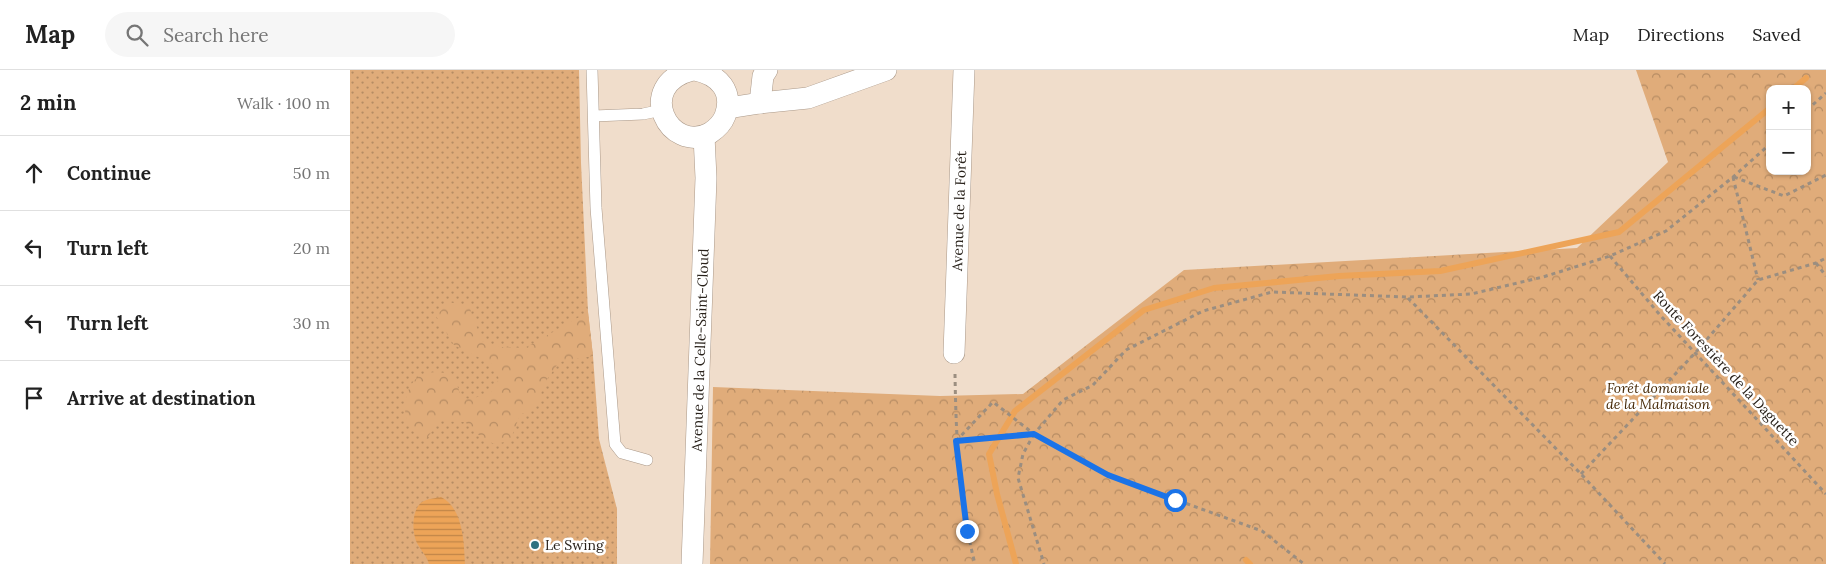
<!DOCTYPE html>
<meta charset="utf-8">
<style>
:root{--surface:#fff;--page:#f6f6f6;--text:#222;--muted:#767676;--line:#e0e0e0}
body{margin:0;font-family:Lora,serif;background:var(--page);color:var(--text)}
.controls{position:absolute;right:15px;top:15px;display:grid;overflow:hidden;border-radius:10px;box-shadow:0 1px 4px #0004}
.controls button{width:45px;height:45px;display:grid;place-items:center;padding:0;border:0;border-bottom:1px solid var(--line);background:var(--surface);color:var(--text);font:25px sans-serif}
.stop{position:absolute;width:15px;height:15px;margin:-11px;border:4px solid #1a73e8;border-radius:50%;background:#fff}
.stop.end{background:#1a73e8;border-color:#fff;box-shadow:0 1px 5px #0008}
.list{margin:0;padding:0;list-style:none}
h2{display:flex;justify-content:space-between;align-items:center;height:65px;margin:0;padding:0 20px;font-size:21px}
h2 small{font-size:16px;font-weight:400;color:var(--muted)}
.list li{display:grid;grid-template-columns:32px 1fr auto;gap:15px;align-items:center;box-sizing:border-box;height:75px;padding:0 20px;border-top:1px solid var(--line)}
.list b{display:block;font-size:19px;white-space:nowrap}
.list em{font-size:16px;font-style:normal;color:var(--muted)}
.icon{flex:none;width:28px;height:28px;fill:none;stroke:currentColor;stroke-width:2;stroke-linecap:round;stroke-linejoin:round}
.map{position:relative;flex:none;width:1476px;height:494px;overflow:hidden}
header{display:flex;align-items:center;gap:30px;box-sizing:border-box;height:70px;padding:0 25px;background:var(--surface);border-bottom:1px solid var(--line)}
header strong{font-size:24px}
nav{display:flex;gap:28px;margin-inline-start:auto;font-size:18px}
.search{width:350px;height:45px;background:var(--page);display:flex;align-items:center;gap:12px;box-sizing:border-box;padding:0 18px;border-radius:28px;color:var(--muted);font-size:19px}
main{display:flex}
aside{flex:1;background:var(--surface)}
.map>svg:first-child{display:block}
.grass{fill:url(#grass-dots)}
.forest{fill:url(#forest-crowns);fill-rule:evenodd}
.water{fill:url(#water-rules)}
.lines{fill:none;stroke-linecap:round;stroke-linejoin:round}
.stream{stroke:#eda458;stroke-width:6}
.lane-casing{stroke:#aa9888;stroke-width:12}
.street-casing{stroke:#aa9888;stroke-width:22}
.path{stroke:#9b8e80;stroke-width:3;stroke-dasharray:4 4;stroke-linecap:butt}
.lane{stroke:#fff;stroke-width:11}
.street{stroke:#fff;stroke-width:21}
.route{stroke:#1a73e8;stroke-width:6}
.poi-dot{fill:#2e7281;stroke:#fff;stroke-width:2}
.labels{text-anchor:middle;stroke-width:5;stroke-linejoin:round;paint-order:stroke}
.street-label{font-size:14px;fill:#29221b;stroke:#fff}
.park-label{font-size:14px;font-style:italic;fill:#462907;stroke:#fff}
.poi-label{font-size:14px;fill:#29221b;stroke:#fff;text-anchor:start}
</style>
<header>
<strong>Map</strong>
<div class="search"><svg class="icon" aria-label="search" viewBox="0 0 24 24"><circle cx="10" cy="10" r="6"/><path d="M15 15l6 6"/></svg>Search here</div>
<nav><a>Map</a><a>Directions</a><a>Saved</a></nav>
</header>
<main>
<aside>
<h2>2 min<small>Walk · 100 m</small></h2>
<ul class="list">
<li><svg class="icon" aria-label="ahead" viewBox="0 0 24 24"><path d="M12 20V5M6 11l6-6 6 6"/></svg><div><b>Continue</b></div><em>50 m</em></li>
<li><svg class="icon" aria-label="left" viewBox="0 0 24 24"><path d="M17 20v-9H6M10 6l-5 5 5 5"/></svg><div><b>Turn left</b></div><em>20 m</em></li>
<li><svg class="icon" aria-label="left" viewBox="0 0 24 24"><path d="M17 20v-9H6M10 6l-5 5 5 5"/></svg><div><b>Turn left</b></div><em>30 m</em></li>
<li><svg class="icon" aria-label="arrive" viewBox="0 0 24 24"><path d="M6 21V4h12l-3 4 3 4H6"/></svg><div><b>Arrive at destination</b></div></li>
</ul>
</aside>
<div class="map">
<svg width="1476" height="494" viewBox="0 0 1476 494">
<defs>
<pattern id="grass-dots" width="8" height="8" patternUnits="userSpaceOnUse" patternTransform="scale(1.25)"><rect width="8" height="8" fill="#e0ac7a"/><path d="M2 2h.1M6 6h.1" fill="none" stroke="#b68c63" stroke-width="1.8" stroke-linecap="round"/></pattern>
<pattern id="forest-crowns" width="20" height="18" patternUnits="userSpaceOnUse" patternTransform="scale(1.25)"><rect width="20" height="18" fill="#e0ac7a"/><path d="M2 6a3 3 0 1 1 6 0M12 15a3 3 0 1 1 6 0" fill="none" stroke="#b68c63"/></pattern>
<pattern id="water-rules" width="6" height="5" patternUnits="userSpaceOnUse" patternTransform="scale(1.25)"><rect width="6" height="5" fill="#eda458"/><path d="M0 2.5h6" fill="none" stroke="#c08548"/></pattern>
</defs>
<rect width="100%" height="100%" fill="#f0ddcb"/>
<polygon class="grass" points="0,0 229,0 231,93 238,242 243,286 249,369 267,439 267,494 0,494"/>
<g class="forest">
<path d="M1286,0H1476V494H360L363,317L590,326L673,324L834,200L1227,178L1318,92ZM1420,19H1457V101H1420Z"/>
<path d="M99,232L119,236L132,271L151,277L175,278L238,242L243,286L209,292L194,314L187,336L170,345L160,371L144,374L131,367L115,352L90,351L76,369C72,367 66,364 63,361C49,347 54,311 74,304C83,301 95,302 104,305L111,327L119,329L140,324L149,309L144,295L104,275L86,246Z"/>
</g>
<path class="water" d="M91,427C113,438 114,472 115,494H79C77,486 71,481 67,473C62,463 61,440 72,432C77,429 86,428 91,427Z"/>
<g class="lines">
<g class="stream">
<polyline points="1443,19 1456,8"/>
<polyline points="896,490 900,494"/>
<polyline points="666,494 647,424 639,384 665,341 794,240 864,218 989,206 1090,201 1269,162 1420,38"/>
</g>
<defs>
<g id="lane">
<polyline points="242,0 246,138 265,374 272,383 297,390"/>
<polyline points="244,46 293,44 312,40"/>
</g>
<g id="street">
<path d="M342,0C284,15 319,85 360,63C366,59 372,54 375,46C384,21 369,5 345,0"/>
<polyline points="410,33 413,6 417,0"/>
<polyline points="378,38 410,33 458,28 536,0"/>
<polyline points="604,283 614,0"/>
<polyline points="342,494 356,108 354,66"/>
</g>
</defs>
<use href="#lane" class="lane-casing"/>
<use href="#street" class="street-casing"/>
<g class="path">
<polyline points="1457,40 1476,23"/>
<polyline points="1383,107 1408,210"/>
<polyline points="1384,107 1434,126 1476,105"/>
<polyline points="1260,186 1310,245 1476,424"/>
<polyline points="1466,193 1476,206"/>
<polyline points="1058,228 1231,404 1315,494"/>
<path d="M605,304C606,368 609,432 625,494"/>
<polyline points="684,364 758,405 912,461 954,494"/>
<polyline points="684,364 673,384 668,408 694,494"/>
<polyline points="606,371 643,332 684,364 713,330 743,315 776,280 853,241 922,222 1058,227 1121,224 1193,207 1260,186 1316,161 1383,107 1420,74"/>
<polyline points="606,371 684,364"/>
<polyline points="1231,404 1346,282 1408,210 1466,193 1476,188"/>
</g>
<use href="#lane" class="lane"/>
<use href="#street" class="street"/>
</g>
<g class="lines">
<polyline class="route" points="617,461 606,371 684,364 758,405 825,430"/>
</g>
<circle class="poi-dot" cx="185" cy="475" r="5"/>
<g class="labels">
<g class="street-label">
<text transform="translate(609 141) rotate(-88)" y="5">Avenue de la Forêt</text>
<text transform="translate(350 280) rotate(-88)" y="5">Avenue de la Celle-Saint-Cloud</text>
<text transform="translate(1376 298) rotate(47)" y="5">Route Forestière de la Daguette</text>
</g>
<g class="park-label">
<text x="1308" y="323">Forêt domaniale<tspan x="1308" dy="16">de la Malmaison</tspan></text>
</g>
<g class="poi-label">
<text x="195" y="480">Le Swing</text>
</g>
</g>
</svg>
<div class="controls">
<button>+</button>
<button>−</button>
</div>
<div class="stop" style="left:825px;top:430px"></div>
<div class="stop end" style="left:617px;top:461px"></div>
</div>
</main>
